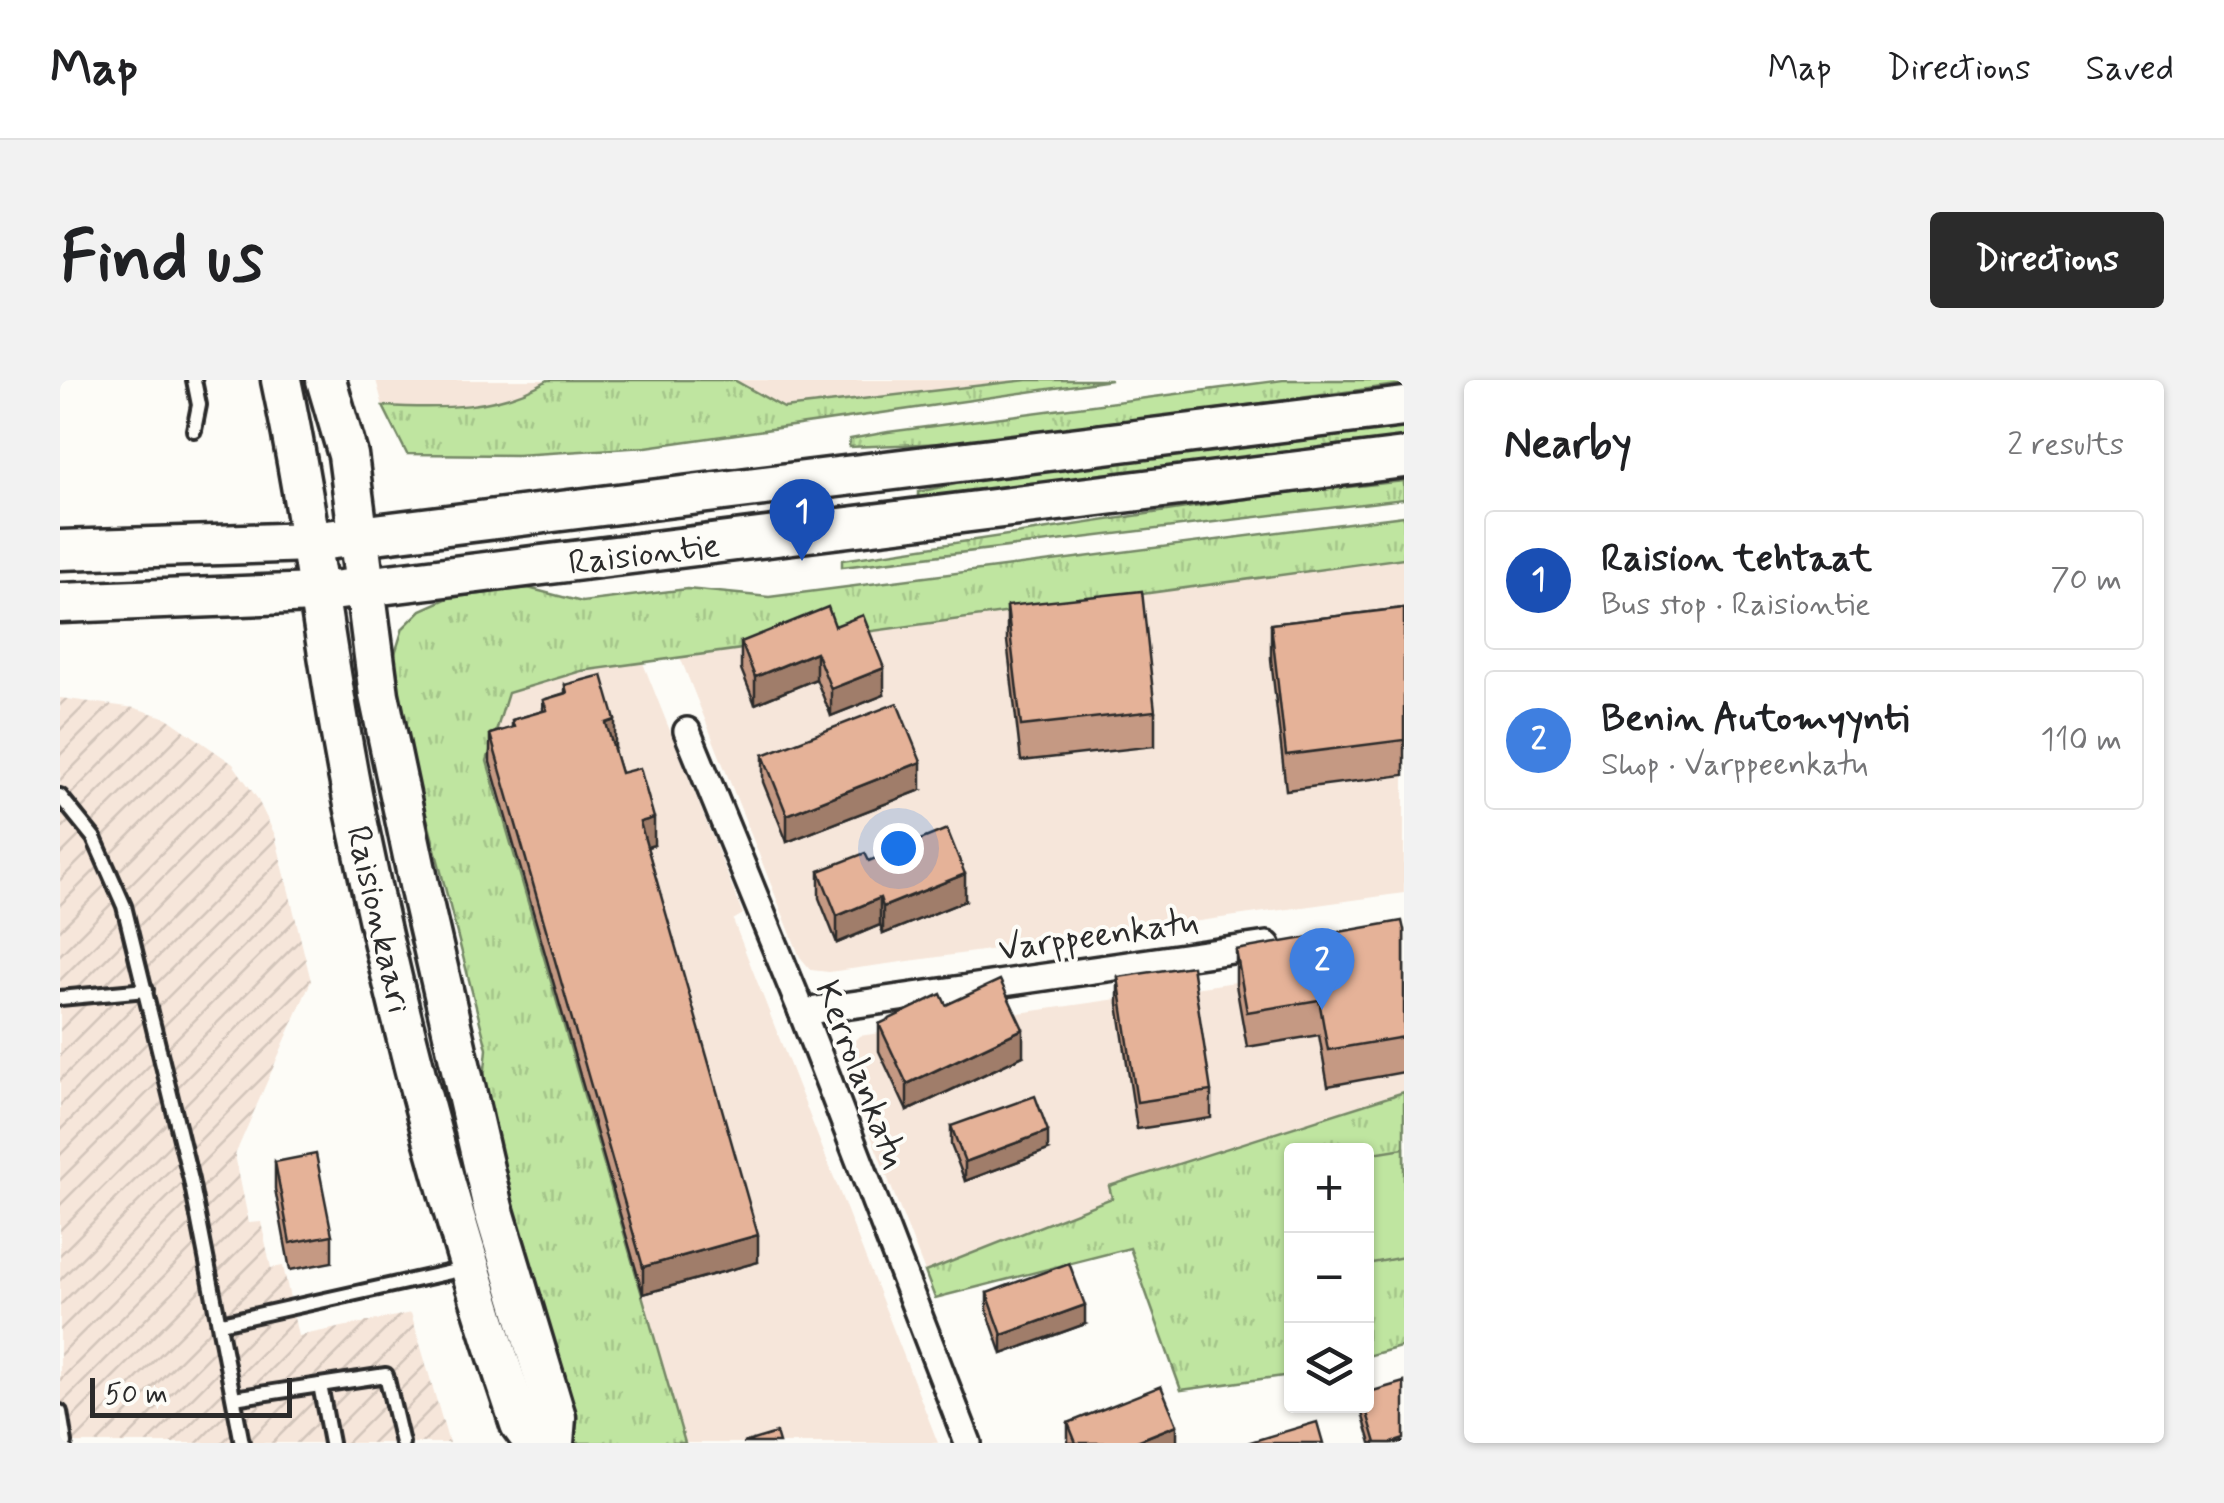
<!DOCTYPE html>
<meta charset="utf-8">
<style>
:root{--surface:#fff;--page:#f2f2f2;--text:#202124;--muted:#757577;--line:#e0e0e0;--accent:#2b2b2b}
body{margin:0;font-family:Mynerve,sans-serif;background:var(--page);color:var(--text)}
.controls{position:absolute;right:30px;bottom:30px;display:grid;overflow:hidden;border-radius:10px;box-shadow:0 2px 8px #0004}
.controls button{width:90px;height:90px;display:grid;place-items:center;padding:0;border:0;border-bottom:2px solid var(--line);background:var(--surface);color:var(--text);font:50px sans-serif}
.scale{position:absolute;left:30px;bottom:25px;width:202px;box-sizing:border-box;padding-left:10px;border:5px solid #2b2b2b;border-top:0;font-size:28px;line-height:35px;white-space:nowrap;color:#2b2b2b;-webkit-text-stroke:8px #fdfcf7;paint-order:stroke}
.you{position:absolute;left:838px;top:468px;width:35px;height:35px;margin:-25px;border:8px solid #fff;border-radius:50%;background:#1a73e8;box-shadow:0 0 0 15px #1a73e833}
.badge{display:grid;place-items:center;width:65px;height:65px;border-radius:50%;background:var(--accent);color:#fff;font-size:32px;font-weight:700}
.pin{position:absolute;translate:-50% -82px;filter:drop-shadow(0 2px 5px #0008)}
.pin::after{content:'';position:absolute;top:52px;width:35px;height:30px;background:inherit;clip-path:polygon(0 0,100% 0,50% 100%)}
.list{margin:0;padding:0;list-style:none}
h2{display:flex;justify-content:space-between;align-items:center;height:130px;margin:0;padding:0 40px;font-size:42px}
h2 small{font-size:32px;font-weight:400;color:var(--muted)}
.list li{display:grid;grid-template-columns:65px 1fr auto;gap:30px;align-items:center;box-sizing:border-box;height:140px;margin:0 20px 20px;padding:0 20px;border:2px solid var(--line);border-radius:10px}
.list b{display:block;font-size:38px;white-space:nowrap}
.list p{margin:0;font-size:32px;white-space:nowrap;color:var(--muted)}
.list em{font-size:32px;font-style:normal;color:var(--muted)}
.icon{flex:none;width:55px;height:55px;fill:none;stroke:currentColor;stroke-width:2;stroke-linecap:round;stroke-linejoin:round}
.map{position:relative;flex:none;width:1344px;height:1063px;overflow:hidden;border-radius:10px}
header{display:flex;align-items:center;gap:60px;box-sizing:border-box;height:140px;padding:0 50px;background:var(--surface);border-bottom:2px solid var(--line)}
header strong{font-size:48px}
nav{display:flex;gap:55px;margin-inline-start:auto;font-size:35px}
.intro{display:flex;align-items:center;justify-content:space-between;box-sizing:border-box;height:240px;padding:0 60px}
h1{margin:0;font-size:70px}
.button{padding:25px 45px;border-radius:10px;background:var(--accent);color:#fff;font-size:35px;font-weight:700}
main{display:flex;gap:60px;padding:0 60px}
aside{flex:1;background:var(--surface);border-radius:10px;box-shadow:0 2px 8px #0004}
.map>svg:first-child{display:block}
.built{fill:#f6e6da}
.industrial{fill:url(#industrial-furrows)}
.grass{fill:url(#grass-tufts);stroke:#758866;stroke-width:2.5}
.pitch{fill:#bfe5a0;stroke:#758866;stroke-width:2.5}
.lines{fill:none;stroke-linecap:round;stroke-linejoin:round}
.lane-casing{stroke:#2b2b2b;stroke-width:20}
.street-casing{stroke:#2b2b2b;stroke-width:32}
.secondary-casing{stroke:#2b2b2b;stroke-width:45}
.lane{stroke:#fdfcf7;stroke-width:12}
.street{stroke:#fdfcf7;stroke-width:25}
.secondary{stroke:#fdfcf7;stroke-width:38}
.wall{fill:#c59983;stroke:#2b2b2b;stroke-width:2.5}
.shaded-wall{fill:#a07d6a;stroke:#2b2b2b;stroke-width:2.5}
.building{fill:#e5b298;stroke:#2b2b2b;stroke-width:2.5}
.labels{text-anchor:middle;stroke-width:8;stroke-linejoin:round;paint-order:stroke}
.street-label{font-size:35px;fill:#2b2b2b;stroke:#fdfcf7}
</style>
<header>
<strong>Map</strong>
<nav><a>Map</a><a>Directions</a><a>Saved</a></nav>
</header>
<div class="intro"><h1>Find us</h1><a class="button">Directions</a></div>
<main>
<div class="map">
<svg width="1344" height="1063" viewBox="0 0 1344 1063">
<defs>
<pattern id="industrial-furrows" width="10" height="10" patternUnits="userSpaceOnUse" patternTransform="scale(2.5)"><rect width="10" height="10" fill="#f6e6da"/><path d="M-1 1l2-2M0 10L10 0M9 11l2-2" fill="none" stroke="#d3c5bb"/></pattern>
<pattern id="grass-tufts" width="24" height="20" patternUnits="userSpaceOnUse" patternTransform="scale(2.5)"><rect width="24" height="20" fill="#bfe5a0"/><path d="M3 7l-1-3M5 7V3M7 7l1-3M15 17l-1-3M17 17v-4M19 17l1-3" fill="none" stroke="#a4c58a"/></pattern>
</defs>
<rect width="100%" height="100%" fill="#fdfcf7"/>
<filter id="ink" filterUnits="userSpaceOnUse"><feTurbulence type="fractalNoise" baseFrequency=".01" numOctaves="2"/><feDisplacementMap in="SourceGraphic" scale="20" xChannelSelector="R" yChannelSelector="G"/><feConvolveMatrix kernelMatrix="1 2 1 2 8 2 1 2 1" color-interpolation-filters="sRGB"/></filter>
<g filter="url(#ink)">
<g class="built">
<polygon points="316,0 488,0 458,19 374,29 323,26"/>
<polygon points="674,0 967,0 724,28"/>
<polygon points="1344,178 1344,513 769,592 751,590 740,577 620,277"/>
<polygon points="583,283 683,534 673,540 878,1063 625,1063 427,381 448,313 521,291"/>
<polygon points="1344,578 1344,712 1049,806 1053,817 865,892 785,691 789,666 799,656"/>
</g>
<polygon class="industrial" points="0,318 75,328 107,338 173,384 197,418 215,455 251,601 175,775 189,843 201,842 211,888 223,886 238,956 351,933 389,1063 0,1063"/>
<g class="grass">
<path d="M488,0H674L724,28L967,0H1051L586,67L457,75L347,74L323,26C380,29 439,30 488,0Z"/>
<polygon points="1223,0 1344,0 1344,4 911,62 789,67 790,59 828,52"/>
<polygon points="1344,43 1344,60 858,124 858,112 929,97"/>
<polygon points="1344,101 1344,119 782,187 782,180 1206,116"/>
<polygon points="1344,136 1344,178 521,291 448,313 427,381 625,1063 515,1063 423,709 427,669 342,342 334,277 343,248 361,230 388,218 468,208 522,222 627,209 709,217"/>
<polygon points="1344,712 1344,966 1307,976 1306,771 1232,771 1231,995 1121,1010 1070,868 875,918 865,892 1052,818 1049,806"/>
</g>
<polygon class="pitch" points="1344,768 1344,877 1307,884 1307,774"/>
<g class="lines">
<defs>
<g id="lane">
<polyline points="134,50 139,25 134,0"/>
<polyline points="0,416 34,458 64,526 131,800 182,1063"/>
<polyline points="0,618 86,610"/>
<polyline points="161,943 409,888"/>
<polyline points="260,1005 271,1063"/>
<polyline points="174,1018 326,995 342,1063"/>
<polyline points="0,1032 5,1063"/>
</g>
<g id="street">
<polyline points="627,351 742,632 908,1063"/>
<polyline points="742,632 1207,565"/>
</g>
<g id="secondary">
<path d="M221,0C253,150 268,303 300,454C341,654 395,850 460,1044L474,1063"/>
<polyline points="266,0 288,75 319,315 361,514 433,828 496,1037 494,1063"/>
<polyline points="0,170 250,162 1344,27"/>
<polyline points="0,223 256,213 1344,78"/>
</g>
</defs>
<use href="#lane" class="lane-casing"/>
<use href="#street" class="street-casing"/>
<use href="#secondary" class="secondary-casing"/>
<use href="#lane" class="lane"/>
<use href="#street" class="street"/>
<use href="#secondary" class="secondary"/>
</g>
<g class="wall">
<polygon points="947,226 1095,331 1095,366 961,381 947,261"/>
<polygon points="1344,228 1344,395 1226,410 1211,279 1211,244"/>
<polygon points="775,246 824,315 771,336 756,299 695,324 681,289 681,262"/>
<polygon points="505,305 555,368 553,368 561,393 594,465 587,467 698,882 583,914 430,382 430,354 452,348 452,340 483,331 483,320 505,313"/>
<polygon points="703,375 861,410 727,462 703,402"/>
<polygon points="809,481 905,521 823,554 820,545 777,563 759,518 759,491"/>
<polygon points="1344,550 1344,692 1268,706 1259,655 1187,667 1176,605 1176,570"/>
<polygon points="1058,597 1151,711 1151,738 1077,749 1058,624"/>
<polygon points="886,625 963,676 847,731 819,671 819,644"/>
<polygon points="891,746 988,770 905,801 891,765"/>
<polygon points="215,782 272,855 272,882 230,890 215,809"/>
<polygon points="927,913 1025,944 942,974 927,931"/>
<polygon points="1302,1026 1306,1026 1344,1063 1311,1063 1302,1033"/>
<polygon points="1008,1043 1117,1063 1008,1063"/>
</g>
<g class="shaded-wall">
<polygon points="756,272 756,299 695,324 695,297"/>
<polygon points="824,288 824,315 771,336 771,309"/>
<polygon points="555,340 555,368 546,371 546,343"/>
<polygon points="861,382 861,410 727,462 727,435"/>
<polygon points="594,438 594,465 580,469 580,442"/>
<polygon points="905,494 905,521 823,554 823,527"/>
<polygon points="820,518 820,545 777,563 777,536"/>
<polygon points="963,649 963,676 847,731 847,704"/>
<polygon points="988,751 988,770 905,801 905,782"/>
<polygon points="698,855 698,882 583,914 583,887"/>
<polygon points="1025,925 1025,944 942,974 942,955"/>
<polygon points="1117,1045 1117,1063 1072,1063"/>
</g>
<g class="building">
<polygon points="1082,211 1095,331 961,346 947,226"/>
<polygon points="768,227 775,246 803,235 824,288 771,309 756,272 695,297 681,262"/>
<polygon points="1344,228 1344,360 1226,375 1211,244"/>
<polygon points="542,295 555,340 546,343 561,393 580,388 594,438 580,442 698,855 583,887 430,354 454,347 452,340 487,330 483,320 507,313 505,305"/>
<polygon points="837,323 861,382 727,435 703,375"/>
<polygon points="887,449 905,494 823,527 820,518 777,536 759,491 805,473 809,481"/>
<polygon points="1342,541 1344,550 1344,657 1268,670 1259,620 1187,632 1176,570"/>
<polygon points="1132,586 1151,711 1077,722 1058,597"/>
<polygon points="940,600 963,649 847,704 819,644 881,614 886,625"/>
<polygon points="975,716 988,751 905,782 891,746"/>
<polygon points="256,774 272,855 230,863 215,782"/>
<polygon points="1009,883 1025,925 942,955 927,913"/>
<polygon points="1344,1002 1344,1059 1332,1063 1316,1063 1305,1026 1306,1026 1306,1013"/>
<polygon points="1101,1006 1117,1045 1072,1063 1016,1063 1008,1043"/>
<polygon points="1257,1042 1263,1063 1191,1063 1190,1062"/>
<polygon points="716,1053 719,1063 683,1063"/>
</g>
</g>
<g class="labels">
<g class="street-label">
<text transform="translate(584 173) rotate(-7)" y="12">Raisiontie</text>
<text transform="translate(320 539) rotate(77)" y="12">Raisionkaari</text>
<text transform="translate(1038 554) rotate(-8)" y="12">Varppeenkatu</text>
<text transform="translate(802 694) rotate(69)" y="12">Kerrolankatu</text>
</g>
</g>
</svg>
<div class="controls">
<button>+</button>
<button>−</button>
<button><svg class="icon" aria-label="layers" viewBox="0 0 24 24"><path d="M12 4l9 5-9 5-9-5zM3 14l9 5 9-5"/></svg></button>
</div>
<div class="scale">50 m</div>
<div class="you"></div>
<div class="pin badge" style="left:742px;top:181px;background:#1a4fb4">1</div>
<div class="pin badge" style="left:1262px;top:630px;background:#3f7fe0">2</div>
</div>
<aside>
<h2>Nearby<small>2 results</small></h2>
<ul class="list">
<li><span class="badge" style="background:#1a4fb4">1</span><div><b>Raision tehtaat</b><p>Bus stop · Raisiontie</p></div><em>70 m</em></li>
<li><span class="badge" style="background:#3f7fe0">2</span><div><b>Benin Automyynti</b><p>Shop · Varppeenkatu</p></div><em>110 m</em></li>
</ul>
</aside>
</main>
